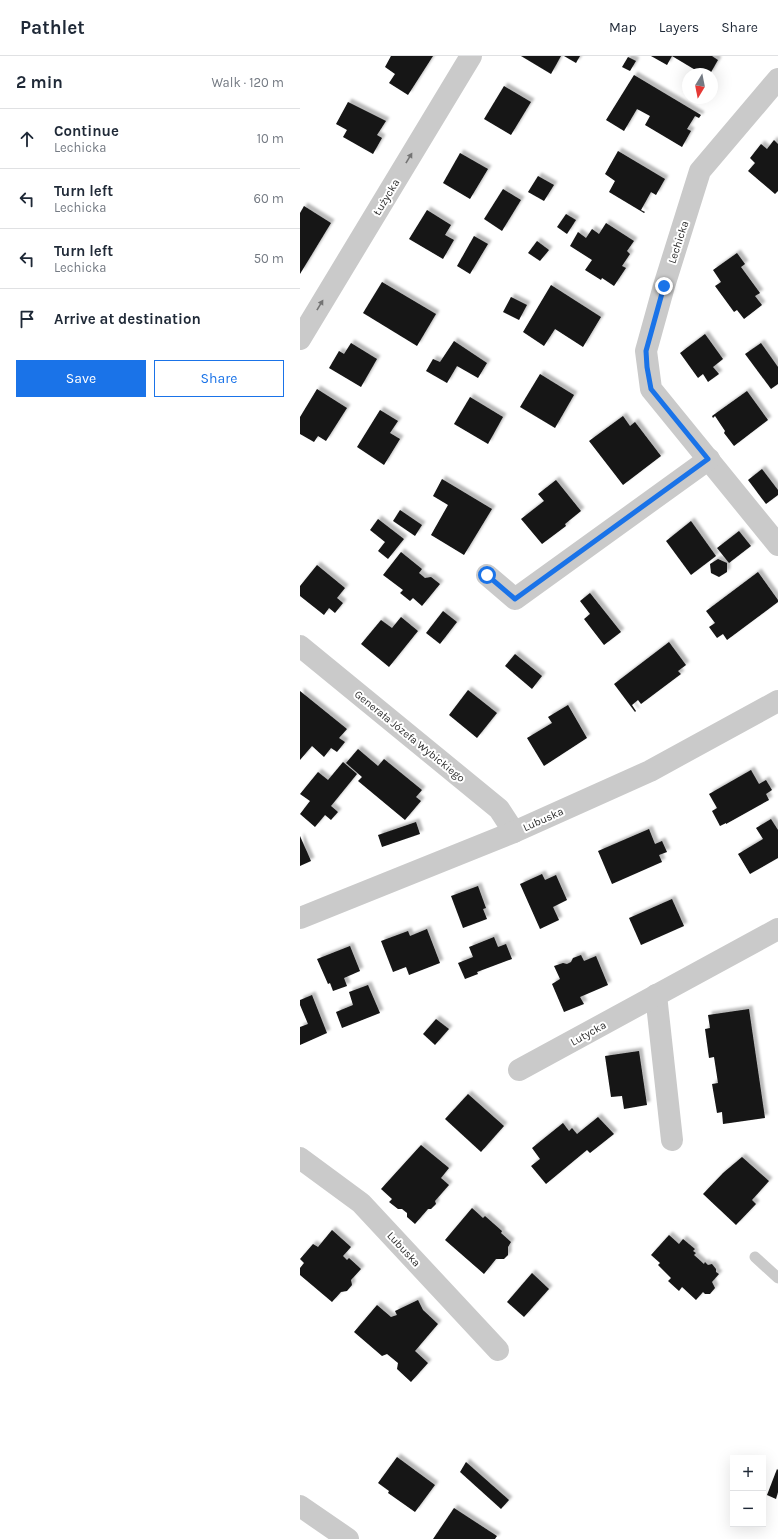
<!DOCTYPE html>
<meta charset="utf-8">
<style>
:root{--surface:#fff;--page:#f2f2f3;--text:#1f2937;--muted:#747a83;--line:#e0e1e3;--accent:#1a73e8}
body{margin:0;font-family:Karla,sans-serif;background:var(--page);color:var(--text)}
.controls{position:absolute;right:12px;bottom:12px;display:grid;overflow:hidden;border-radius:0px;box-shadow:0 4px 16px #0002}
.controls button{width:36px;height:36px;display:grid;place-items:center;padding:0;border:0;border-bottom:1px solid var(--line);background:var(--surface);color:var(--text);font:20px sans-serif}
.compass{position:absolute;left:382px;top:12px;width:36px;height:36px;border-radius:50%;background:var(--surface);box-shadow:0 4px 16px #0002;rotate:190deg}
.stop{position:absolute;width:12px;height:12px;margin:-9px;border:3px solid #1a73e8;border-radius:50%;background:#fff}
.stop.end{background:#1a73e8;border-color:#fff;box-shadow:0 1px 4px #0008}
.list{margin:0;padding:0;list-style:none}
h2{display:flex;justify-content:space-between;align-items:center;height:52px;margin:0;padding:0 16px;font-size:17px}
h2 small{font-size:13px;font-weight:400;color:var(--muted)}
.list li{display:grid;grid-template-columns:26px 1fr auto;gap:12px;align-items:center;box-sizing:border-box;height:60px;padding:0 16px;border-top:1px solid var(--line)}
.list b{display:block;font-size:15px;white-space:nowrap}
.list p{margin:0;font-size:13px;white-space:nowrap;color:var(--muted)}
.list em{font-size:13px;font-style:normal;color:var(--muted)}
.actions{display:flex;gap:8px;padding:12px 16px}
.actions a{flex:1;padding:9px 0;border:1px solid var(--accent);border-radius:0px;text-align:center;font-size:14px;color:var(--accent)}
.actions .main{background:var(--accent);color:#fff}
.icon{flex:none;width:22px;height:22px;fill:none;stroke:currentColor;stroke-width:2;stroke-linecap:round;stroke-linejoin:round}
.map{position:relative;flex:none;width:478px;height:1483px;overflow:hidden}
header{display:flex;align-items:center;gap:24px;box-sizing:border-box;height:56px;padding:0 20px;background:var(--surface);border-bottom:1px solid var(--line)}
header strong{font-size:19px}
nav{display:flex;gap:22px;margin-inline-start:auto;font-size:14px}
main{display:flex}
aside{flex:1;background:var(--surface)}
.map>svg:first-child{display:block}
.building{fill:#141414;filter:url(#shadow)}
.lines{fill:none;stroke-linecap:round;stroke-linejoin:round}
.service{stroke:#cacaca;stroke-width:11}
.minor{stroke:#cacaca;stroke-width:22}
.tertiary{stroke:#cacaca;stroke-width:22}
.oneway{fill:#747474}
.route{stroke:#1a73e8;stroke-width:5}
.labels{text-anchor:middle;stroke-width:4;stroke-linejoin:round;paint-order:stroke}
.street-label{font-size:11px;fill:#2d2d2d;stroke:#fff}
</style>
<header>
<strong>Pathlet</strong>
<nav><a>Map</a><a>Layers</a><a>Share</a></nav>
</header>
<main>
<aside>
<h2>2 min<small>Walk · 120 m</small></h2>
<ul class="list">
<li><svg class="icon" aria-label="ahead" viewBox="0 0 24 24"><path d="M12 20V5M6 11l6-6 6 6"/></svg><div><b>Continue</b><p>Lechicka</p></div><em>10 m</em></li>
<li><svg class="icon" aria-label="left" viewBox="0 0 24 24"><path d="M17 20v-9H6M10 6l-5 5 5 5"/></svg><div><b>Turn left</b><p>Lechicka</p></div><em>60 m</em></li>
<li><svg class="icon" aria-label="left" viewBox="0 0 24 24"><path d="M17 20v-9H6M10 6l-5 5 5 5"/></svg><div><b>Turn left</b><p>Lechicka</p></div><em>50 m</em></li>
<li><svg class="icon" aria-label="arrive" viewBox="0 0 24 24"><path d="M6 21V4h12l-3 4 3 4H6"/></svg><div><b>Arrive at destination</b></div></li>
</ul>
<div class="actions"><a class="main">Save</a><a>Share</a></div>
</aside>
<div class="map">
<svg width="478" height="1483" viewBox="0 0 478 1483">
<defs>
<filter id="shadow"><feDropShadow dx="3.5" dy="-3.5" stdDeviation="1" flood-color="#0004"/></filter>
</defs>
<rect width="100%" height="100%" fill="#fff"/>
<g class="building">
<polygon points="91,0 133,0 108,39 89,27 95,18 85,11"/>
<polygon points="221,0 261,0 251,18"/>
<polygon points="264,0 280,0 276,7"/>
<polygon points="351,0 412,0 418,4 410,18 402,18 372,0 367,9"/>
<polygon points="328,1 336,5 330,15 322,11"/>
<polygon points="334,19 401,59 399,62 395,60 387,73 391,75 382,91 345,69 350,60 337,53 324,75 306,64"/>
<polygon points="204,30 231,46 211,79 184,63"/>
<polygon points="48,46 86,65 77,79 82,82 73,98 43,81 47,74 36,68"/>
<polygon points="474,84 478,88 478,135 475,138 448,115 455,107 450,102 461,88 467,93"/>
<polygon points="318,95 365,123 356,139 351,136 341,154 345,156 344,157 309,136 315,125 305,118"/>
<polygon points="160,97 188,113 170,143 143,127"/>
<polygon points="238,120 254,129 244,145 228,136"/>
<polygon points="203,133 221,144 202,175 184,163"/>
<polygon points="4,150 31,167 0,218 0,157"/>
<polygon points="127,154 151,169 145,179 154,184 143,203 109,183"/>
<polygon points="266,158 276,164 267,178 257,171"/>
<polygon points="306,167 334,185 327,195 330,198 322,210 326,212 314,230 302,222 301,224 285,214 292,204 270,190 278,176 286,182 292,173 299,178"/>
<polygon points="174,180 188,188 170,218 157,210"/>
<polygon points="237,185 249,194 240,205 228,197"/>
<polygon points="437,197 445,208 441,211 460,237 455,240 462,249 444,263 437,254 434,256 415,230 421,226 413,214"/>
<polygon points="82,226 136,258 117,290 63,257"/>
<polygon points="251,229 301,261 283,291 255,273 244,290 223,276"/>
<polygon points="211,241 227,249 219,264 203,256"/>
<polygon points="405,278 423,303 413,311 419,318 408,326 403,318 398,322 380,297"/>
<polygon points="154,285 187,307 178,322 157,310 147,327 126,315 133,303 140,306"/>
<polygon points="51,287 77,303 61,331 29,312 39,295 44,298"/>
<polygon points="461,287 478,311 478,328 471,333 445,298"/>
<polygon points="240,318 274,339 255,372 220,351"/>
<polygon points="17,333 47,352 26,385 18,380 14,386 0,378 0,361"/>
<polygon points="447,335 468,364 434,390 424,377 425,375 415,360 413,362 412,360"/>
<polygon points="170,341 203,361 188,388 154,368"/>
<polygon points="80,354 98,365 90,377 100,383 84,409 57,391"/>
<polygon points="323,360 330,370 335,366 361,400 323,429 289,385"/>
<polygon points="462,413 478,434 478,439 466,448 448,424"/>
<polygon points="142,423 192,453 164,499 131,479 148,449 133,440"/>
<polygon points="256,424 281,455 265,468 266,470 242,488 221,463 244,445 238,438"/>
<polygon points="100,454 122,469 115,480 93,465"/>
<polygon points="78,463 104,483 88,503 78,495 85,486 70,474"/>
<polygon points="391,465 416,500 391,519 366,485"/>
<polygon points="439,475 451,490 429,507 417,492"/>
<polygon points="101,496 122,513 119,517 125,522 131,521 140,528 122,550 113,542 110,545 100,537 103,534 83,519"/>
<polygon points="418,503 427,507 427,516 419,521 411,517 410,508"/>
<polygon points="17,509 45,532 37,542 43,547 35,557 29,552 24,559 0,540 0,530"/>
<polygon points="458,516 478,544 478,546 427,584 423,578 417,582 409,571 415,567 406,555"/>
<polygon points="290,537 321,576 304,589 284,563 290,558 280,545"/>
<polygon points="143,555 157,566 140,588 126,577"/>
<polygon points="101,561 118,575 89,611 61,588 81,564 92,572"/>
<polygon points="369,586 386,609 378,615 381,618 341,648 338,644 332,649 336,655 335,656 314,628"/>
<polygon points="215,598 242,620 232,633 205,610"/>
<polygon points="168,634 197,657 177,682 149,659"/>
<polygon points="0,635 47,673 39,682 45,686 37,696 31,692 24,701 12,690 0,704"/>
<polygon points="268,649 287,682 244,710 227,682 252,667 248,661"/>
<polygon points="58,693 78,710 84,703 122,734 116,741 121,745 105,764 58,725 62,721 46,707"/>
<polygon points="43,706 57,718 31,750 38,756 31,764 25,759 15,771 0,758 10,745 0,738 18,716 28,724"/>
<polygon points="451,714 459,728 466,724 472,734 466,738 469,744 426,768 426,767 420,770 412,755 417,752 409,738"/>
<polygon points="471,763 478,774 478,802 450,818 438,798 463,783 456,772"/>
<polygon points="116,766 120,778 82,791 78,779"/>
<polygon points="349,773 355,788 362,785 367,796 359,799 362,806 312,828 298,795"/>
<polygon points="0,780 11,805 0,810"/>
<polygon points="242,818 245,824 256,819 267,844 253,851 259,864 240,873 220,828"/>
<polygon points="178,830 186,852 183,853 187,863 163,872 151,840"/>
<polygon points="372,843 384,870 341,889 329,862"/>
<polygon points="127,873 140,907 109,919 106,911 93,916 81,885 108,875 110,880"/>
<polygon points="194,881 198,891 206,888 212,903 177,916 178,918 165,923 158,907 173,901 169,891"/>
<polygon points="50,890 60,915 44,922 47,930 33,935 30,927 28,928 17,903"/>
<polygon points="281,899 284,905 296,900 308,929 280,941 284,948 264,956 252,928 260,923 254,910 263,907 267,908 271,906 273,902"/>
<polygon points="68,929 80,957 42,972 36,956 53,949 49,936"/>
<polygon points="12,939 27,977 0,989 0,971 8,968 0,949 0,944"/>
<polygon points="449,953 465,1062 423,1068 422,1056 417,1057 412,1028 418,1027 414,1001 409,1002 405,973 410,972 408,959"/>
<polygon points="136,963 149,973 135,989 123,978"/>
<polygon points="339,995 347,1049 324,1053 322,1040 311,1041 305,1000"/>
<polygon points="168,1038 204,1070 181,1096 145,1063"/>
<polygon points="298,1061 314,1078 290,1097 287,1094 246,1128 231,1110 240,1103 232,1092 263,1067 269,1075 272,1072 277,1078"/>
<polygon points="121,1089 149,1112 141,1122 149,1129 135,1145 136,1148 131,1153 128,1153 115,1168 107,1161 107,1157 102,1153 98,1153 89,1146 92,1143 81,1133"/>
<polygon points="442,1101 469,1125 452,1144 456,1148 436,1169 403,1138 423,1117"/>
<polygon points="172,1152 183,1162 185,1160 202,1175 201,1177 211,1186 208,1191 208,1199 204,1203 196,1203 184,1218 145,1184"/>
<polygon points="32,1174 51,1191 43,1200 47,1204 49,1202 61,1213 51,1224 52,1229 47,1235 41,1236 32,1246 0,1219 0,1212 4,1207 0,1203 13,1188 18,1191"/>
<polygon points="369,1179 379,1188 383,1183 395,1193 393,1195 396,1197 394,1199 404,1208 405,1206 408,1209 412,1208 416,1213 416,1216 419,1218 412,1226 415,1232 410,1238 405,1238 403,1236 396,1244 382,1231 379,1235 368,1225 371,1222 358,1209 360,1207 351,1199"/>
<polygon points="232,1217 249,1233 224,1261 207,1246"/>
<polygon points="118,1244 123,1254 138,1268 115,1295 128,1307 111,1326 97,1313 98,1307 87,1298 82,1300 54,1276 77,1249 91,1261 97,1259 95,1255"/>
<polygon points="97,1401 135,1429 115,1456 88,1437 89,1435 78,1427"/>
<polygon points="166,1406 209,1444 201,1453 160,1416"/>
<polygon points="477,1413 478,1414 478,1436 476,1443 467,1439"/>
<polygon points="154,1452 197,1480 195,1483 133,1483"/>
</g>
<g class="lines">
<polyline class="service" points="455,1201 478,1222"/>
<g class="minor">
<polyline points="478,23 400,115 364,230 346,295 351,333 478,489"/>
<polyline points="0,283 171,0"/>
<polyline points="187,519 215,543 409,403"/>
<polyline points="0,590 199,753 214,776"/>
<polyline points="0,862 214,776 350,715 478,645"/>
<polyline points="356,939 372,1084"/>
<polyline points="219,1014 478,873"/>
<polyline points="0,1102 61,1147 198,1294"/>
</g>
<polyline class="tertiary" points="0,1450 48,1483"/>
</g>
<defs><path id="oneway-solid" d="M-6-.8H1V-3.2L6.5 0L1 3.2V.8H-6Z"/></defs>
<g class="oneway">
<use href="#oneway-solid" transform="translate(109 102) rotate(-59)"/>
<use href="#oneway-solid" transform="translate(20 249) rotate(-59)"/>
</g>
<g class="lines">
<polyline class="route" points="187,519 215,543 408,403 351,333 347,311 346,295 364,230"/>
</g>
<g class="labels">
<g class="street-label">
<text transform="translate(86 141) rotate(-59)" y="4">Łużycka</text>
<text transform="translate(378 186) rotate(-72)" y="4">Lechicka</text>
<text transform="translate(110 680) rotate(39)" y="4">Generała Józefa Wybickiego</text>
<text transform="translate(243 763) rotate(-24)" y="4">Lubuska</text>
<text transform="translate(288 977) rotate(-29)" y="4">Lutycka</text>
<text transform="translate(104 1193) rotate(47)" y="4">Lubuska</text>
</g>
</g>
</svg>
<div class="controls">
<button>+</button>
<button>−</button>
</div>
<svg class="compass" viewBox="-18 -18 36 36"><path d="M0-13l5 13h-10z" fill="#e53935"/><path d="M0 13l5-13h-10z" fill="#747a83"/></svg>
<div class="stop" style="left:187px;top:519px"></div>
<div class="stop end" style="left:364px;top:230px"></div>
</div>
</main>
